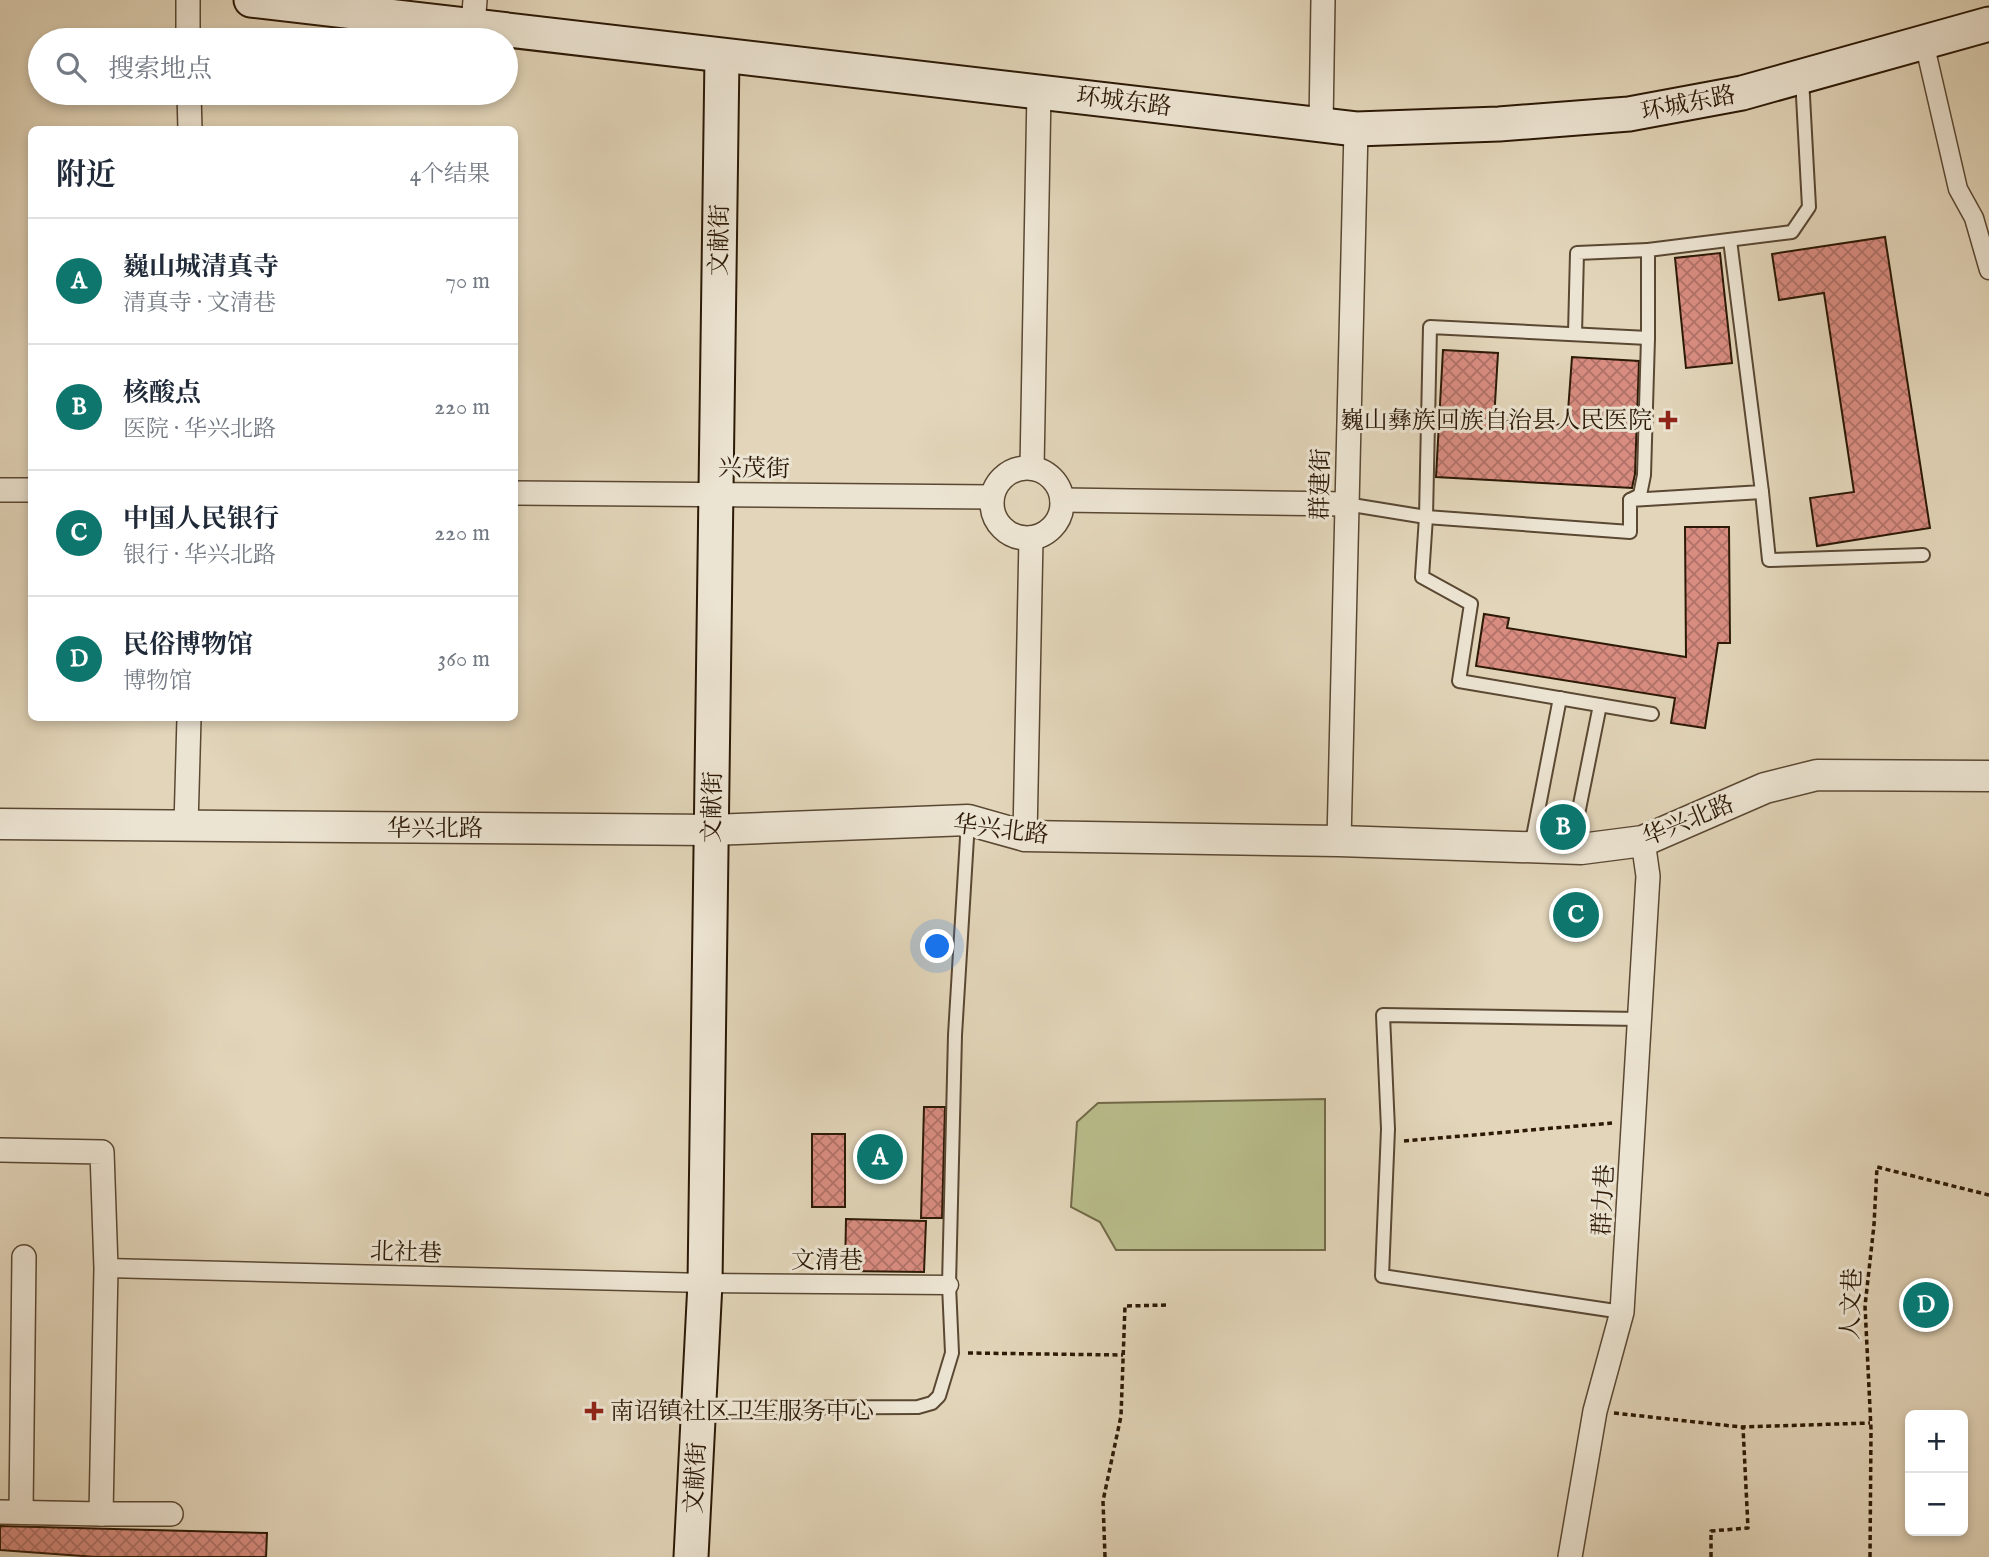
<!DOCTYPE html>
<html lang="zh">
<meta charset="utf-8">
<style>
:root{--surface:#fff;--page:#f6f6f7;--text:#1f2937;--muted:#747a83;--line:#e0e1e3;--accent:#0f766e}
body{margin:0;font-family:"IM FELL English","Noto Serif SC",serif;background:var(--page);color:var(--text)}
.controls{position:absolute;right:21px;bottom:21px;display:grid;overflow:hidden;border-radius:10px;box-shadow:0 4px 10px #0003}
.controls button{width:63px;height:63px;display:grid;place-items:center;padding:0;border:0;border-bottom:2px solid var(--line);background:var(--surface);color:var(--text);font:35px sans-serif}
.you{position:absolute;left:938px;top:947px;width:24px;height:24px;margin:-18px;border:5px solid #fff;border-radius:50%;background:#1a73e8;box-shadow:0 0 0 10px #1a73e833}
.badge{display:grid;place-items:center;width:46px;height:46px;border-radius:50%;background:var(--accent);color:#fff;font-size:23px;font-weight:700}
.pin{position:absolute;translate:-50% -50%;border:4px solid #fff;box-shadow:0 2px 7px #0006}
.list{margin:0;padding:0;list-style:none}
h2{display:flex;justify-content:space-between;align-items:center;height:91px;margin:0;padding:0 28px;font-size:30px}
h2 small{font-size:23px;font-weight:400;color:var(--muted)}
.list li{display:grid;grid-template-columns:46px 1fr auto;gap:21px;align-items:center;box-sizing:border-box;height:126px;padding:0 28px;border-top:2px solid var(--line)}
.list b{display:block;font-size:26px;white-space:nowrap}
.list p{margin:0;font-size:23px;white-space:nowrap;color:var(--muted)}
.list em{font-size:23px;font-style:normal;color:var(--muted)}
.icon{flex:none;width:38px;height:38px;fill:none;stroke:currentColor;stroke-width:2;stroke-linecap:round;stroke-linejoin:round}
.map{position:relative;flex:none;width:1989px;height:1557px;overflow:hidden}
.search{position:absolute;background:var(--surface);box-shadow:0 4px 10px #0003;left:28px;top:28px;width:490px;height:77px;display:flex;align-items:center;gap:18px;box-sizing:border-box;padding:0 24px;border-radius:38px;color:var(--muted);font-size:26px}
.panel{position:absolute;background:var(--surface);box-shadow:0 4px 10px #0003;left:28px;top:126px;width:490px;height:595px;border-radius:10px}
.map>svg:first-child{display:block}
.pitch{fill:#b8bc8b;stroke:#726a48;stroke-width:2}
.building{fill:url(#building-cross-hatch);stroke:#2c1906;stroke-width:2}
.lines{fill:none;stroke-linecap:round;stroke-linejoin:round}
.service-casing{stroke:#5a4833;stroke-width:16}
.pedestrian-casing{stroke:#5a4833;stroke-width:21}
.minor-casing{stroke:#5a4833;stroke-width:26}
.tertiary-casing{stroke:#5a4833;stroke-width:33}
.secondary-casing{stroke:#2c1906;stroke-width:37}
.path{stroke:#2c1906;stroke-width:3.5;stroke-dasharray:5 3.5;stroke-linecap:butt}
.service{stroke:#ece4d2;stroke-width:12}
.pedestrian{stroke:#ece4d2;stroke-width:18}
.minor{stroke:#ece4d2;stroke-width:23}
.tertiary{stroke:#ece4d2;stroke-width:30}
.secondary{stroke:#ece4d2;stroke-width:33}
.poi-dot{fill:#8f2418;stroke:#ece4d2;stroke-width:2.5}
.labels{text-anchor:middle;stroke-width:6;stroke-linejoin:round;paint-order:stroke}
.street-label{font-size:24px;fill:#2c1906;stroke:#ece4d2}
.poi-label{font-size:24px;fill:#2c1906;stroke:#ece4d2;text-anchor:end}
</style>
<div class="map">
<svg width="1989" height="1557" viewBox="0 0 1989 1557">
<defs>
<pattern id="building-cross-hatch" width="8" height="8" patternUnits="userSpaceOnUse" patternTransform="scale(1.75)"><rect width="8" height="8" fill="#d98d81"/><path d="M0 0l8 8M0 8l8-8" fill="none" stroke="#b07268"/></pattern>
</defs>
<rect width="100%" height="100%" fill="#e2d5b9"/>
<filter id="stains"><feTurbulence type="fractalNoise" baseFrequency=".00286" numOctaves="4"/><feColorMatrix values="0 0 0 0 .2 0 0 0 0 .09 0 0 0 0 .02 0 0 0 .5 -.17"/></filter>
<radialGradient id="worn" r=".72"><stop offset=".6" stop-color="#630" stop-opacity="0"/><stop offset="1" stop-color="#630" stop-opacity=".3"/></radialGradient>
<polygon class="pitch" points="1325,1099 1325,1250 1116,1250 1100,1222 1071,1207 1077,1122 1098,1103"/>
<g class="building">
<polygon points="1885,237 1930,528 1817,546 1810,498 1854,492 1824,293 1779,300 1772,254"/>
<polygon points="1720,253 1732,363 1686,368 1675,258"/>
<polygon points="1443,350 1498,353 1494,420 1567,425 1572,357 1639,361 1635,474 1632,488 1436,477"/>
<polygon points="1685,527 1729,527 1730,643 1718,643 1705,728 1671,723 1675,698 1476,666 1484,614 1509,618 1507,628 1686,657"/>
<polygon points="924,1107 945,1107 942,1218 921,1218"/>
<rect x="812" y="1134" width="33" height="73"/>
<polygon points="846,1219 926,1221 924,1272 845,1271"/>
<polygon points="0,1526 267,1533 266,1557 96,1557 0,1550"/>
</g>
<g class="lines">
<defs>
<g id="service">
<polyline points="1575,334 1577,253 1648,250"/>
<polyline points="1762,492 1769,560 1923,555"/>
<polyline points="1630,500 1640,495 1644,475 1648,338"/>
<polyline points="1346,504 1426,517 1630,532 1630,500 1762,492 1730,240"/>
<polyline points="1652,714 1459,681 1471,604 1422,577 1426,517 1430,327 1648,338 1648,250 1792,232 1809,207 1802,78"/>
<polyline points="1531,847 1560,698"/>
<polyline points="1571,849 1600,705"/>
<polyline points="1622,1312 1382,1276 1388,1129 1383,1015 1640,1019"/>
<polyline points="702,1408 918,1407 932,1403 939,1396 952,1353 949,1285 955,1035 968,821"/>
</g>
<g id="pedestrian">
<polyline points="1924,42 1958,189 1974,218 1989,270"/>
<polyline points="106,1268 705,1283 949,1285"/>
</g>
<g id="minor">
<polyline points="188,0 188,40"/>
<polyline points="473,26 475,0"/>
<polyline points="189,93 190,130"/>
<polyline points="1321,125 1323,0"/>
<polyline points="1032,468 1039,91"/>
<circle cx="1027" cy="503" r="35"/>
<polyline points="0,490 32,490"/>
<polyline points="514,493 992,497"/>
<polyline points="1062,500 1346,504"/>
<polyline points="186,826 189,718"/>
<polyline points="1025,836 1031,538"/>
<polyline points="1339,841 1356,129"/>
<polyline points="0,1150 102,1152 106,1268 101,1514 0,1512"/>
<polyline points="21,1512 24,1257"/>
<polyline points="101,1514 171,1514"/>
<polyline points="1570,1557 1595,1411 1622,1312 1648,876 1643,841"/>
</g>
<polyline id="tertiary" points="0,824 711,830 968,820 1025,836 1339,841 1581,849 1643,841 1765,788 1817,775 1989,776"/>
<g id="secondary">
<polyline points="251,0 1356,129 1499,124 1629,114 1742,93 1989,24"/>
<polyline points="691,1557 705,1283 722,56"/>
</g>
</defs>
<use href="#service" class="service-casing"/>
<use href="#pedestrian" class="pedestrian-casing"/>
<use href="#minor" class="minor-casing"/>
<use href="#tertiary" class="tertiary-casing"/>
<use href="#secondary" class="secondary-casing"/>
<g class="path">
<polyline points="1404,1141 1612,1123"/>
<polyline points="968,1353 1123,1355"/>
<polyline points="1614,1413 1741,1427 1870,1423"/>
<polyline points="1105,1557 1103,1501 1121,1416 1125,1306 1167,1305"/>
<polyline points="1711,1557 1711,1531 1748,1528 1743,1427"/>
<polyline points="1870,1557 1871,1429 1865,1306 1874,1225 1877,1167 1989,1195"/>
</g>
<use href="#service" class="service"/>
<use href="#pedestrian" class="pedestrian"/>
<use href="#minor" class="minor"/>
<use href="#tertiary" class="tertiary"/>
<use href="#secondary" class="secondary"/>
</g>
<g class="poi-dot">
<path d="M1664.5 409.5h7v7h7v7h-7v7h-7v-7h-7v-7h7z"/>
<path d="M590.5 1400.5h7v7h7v7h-7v7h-7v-7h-7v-7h7z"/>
</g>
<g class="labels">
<g class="street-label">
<text transform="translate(1124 101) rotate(7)" y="8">环城东路</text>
<text transform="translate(1688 103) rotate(-11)" y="8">环城东路</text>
<text transform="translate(719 240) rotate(-89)" y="8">文献街</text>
<text transform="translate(754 468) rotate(1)" y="8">兴茂街</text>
<text transform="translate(1320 484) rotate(-89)" y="8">群建街</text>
<text transform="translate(712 807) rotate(-89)" y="8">文献街</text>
<text transform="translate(1688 820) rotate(-22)" y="8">华兴北路</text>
<text x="435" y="836">华兴北路</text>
<text transform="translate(1001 829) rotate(7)" y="8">华兴北路</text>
<text transform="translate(1603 1200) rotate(-87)" y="8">群力巷</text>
<text transform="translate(406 1252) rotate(2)" y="8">北社巷</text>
<text x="827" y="1268">文清巷</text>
<text transform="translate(1851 1304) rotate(-88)" y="8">人文巷</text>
<text transform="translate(695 1478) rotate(-87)" y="8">文献街</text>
</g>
<g class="poi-label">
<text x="1652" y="428">巍山彝族回族自治县人民医院</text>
<text x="610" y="1419" text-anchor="start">南诏镇社区卫生服务中心</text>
</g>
</g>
<rect width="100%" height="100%" filter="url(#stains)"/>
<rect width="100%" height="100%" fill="url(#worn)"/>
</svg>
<div class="controls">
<button>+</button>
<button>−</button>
</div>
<div class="you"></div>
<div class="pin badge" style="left:880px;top:1157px">A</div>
<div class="pin badge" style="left:1563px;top:827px">B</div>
<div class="pin badge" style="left:1576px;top:915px">C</div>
<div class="pin badge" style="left:1926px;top:1305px">D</div>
<div class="search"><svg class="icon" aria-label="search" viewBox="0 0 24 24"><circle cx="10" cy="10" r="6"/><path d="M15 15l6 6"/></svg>搜索地点</div>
<section class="panel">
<h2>附近<small>4个结果</small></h2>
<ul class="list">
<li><span class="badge">A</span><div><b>巍山城清真寺</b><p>清真寺 · 文清巷</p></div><em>70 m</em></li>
<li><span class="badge">B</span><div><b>核酸点</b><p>医院 · 华兴北路</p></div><em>220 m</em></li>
<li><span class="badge">C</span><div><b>中国人民银行</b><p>银行 · 华兴北路</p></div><em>220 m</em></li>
<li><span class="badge">D</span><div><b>民俗博物馆</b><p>博物馆</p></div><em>360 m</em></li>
</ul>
</section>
</div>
